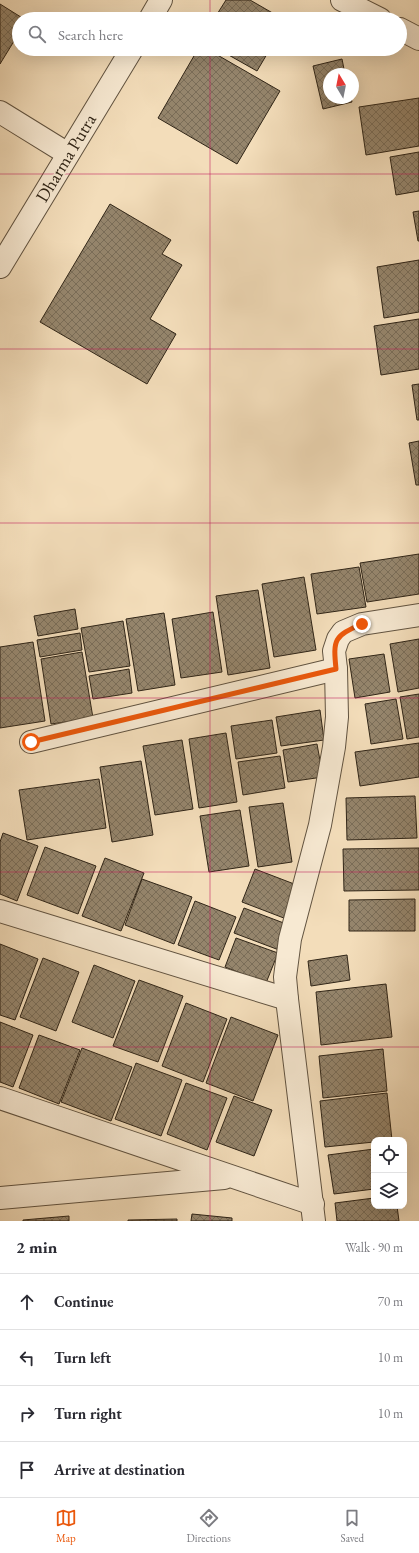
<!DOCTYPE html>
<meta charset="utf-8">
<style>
:root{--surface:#fff;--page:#f2f2f3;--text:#2b2b33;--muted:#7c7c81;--line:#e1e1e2;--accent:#ea580c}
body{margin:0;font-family:"EB Garamond",serif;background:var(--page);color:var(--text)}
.controls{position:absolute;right:12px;bottom:12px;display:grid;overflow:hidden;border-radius:8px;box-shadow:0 4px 16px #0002}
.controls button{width:36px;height:36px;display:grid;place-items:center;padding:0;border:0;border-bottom:1px solid var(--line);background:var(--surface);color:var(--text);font:20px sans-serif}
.compass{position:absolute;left:323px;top:68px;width:36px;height:36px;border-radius:50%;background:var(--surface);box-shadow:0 4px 16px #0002;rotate:350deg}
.stop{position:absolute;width:12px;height:12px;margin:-9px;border:3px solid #ea580c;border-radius:50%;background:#fff}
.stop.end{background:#ea580c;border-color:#fff;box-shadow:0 1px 4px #0008}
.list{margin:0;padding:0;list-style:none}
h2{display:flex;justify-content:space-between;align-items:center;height:52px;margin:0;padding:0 16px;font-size:17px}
h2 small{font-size:13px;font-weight:400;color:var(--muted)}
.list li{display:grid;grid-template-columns:26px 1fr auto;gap:12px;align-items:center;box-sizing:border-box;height:56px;padding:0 16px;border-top:1px solid var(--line)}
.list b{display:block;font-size:15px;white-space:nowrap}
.list em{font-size:13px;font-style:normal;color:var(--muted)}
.icon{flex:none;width:22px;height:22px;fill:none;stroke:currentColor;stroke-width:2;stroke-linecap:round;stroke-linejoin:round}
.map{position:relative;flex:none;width:419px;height:1221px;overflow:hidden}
.search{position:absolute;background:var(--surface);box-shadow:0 4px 16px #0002;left:12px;right:12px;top:12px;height:44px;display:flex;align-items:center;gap:10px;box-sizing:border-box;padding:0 14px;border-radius:22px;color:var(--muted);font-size:15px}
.sheet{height:276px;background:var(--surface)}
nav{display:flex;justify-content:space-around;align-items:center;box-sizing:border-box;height:56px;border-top:1px solid var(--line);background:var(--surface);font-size:11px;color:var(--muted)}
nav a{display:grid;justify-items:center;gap:2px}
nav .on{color:var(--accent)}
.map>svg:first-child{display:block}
.building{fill:url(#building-cross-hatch);stroke:#302517}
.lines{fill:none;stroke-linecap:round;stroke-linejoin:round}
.minor-casing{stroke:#615340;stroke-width:24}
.minor{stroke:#f7e9d2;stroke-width:22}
.route{stroke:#ea580c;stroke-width:5}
.grid{fill:none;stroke:#c2185b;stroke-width:1;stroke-opacity:0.55}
.labels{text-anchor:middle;stroke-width:3.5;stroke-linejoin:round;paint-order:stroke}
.street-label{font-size:18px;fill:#302517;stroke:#f7e9d2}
</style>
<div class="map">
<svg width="419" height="1221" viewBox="0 0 419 1221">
<defs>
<pattern id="building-cross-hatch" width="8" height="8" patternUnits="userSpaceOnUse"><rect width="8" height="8" fill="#95856c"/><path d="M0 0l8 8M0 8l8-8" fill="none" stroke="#7a6d58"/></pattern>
</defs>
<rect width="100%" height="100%" fill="#f3ddba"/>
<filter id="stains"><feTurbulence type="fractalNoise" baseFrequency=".005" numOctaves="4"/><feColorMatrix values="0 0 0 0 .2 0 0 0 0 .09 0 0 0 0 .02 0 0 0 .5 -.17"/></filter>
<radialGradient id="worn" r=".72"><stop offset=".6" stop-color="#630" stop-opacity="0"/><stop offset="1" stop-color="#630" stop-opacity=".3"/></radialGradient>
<g class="building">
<polygon points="226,0 250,0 283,19 214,19"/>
<polygon points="0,4 24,19 19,19 19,33 0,64"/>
<polygon points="198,49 207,49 280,91 237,164 158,118"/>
<polygon points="218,49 270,49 257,71"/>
<polygon points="342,59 345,74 329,74 329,98 351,98 352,102 323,109 313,66"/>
<polygon points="419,98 419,146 366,155 359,107"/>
<polygon points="419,152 419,191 396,195 390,157"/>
<polygon points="110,204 171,240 162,254 182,265 150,319 176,334 147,384 40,322"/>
<polygon points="419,211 419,241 418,241 413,212"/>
<polygon points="419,260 419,312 384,318 377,267"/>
<polygon points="419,319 419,369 381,375 374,326"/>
<polygon points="419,384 419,420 417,420 412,385"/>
<polygon points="419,441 419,485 416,485 409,443"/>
<polygon points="419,554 419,594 367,602 360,563"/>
<polygon points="359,567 366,607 317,614 311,574"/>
<polygon points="304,577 316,650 274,657 262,584"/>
<polygon points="258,590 270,668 228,675 216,596"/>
<polygon points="75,609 78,629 38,636 34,616"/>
<polygon points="213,612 222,672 181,678 172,619"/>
<polygon points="164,613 175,685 138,691 126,619"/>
<polygon points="123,621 130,666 89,672 81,628"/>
<polygon points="80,633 82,650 40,657 37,640"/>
<polygon points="419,639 419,688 398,692 390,644"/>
<polygon points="33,642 45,721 0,728 0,647"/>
<polygon points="82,652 93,718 51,724 41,659"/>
<polygon points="384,654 390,692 355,698 349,659"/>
<polygon points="129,669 132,693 93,699 89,676"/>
<polygon points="419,694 419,737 407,739 400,697"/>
<polygon points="396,699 403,739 371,744 365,704"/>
<polygon points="320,710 324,740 281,746 276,717"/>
<polygon points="272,720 277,753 236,759 231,726"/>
<polygon points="226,733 237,802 199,808 189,739"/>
<polygon points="182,740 193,809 155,815 143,746"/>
<polygon points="419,743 419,777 360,786 355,752"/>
<polygon points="317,744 323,777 288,782 283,750"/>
<polygon points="280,756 285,788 243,795 238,762"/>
<polygon points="141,761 153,835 112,842 100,767"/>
<polygon points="99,779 106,828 27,840 19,790"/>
<polygon points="415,796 417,838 347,840 346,798"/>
<polygon points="283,803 292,862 258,867 249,807"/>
<polygon points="240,810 249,866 209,872 200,816"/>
<polygon points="3,833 38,846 17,901 0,894 0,842"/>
<polygon points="45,847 96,866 78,914 27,895"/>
<polygon points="419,848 419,890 344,891 343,849"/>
<polygon points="105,858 144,873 121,931 82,916"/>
<polygon points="255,869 302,887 289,920 242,902"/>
<polygon points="142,879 192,897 174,944 125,925"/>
<polygon points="415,899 415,931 349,931 349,900"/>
<polygon points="195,901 236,917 219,960 178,945"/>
<polygon points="244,908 289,925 279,950 234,933"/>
<polygon points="236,938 278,953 266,983 225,967"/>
<polygon points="0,944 38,959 15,1020 0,1015"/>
<polygon points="347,955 350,980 311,986 308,961"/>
<polygon points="43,958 79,972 56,1031 20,1017"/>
<polygon points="94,965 135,981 113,1038 72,1022"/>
<polygon points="139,980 183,996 158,1062 113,1046"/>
<polygon points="386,984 392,1037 321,1045 316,992"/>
<polygon points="186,1003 227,1019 203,1082 162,1066"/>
<polygon points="231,1017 278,1035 253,1101 206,1083"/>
<polygon points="0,1022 33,1035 13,1087 0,1082"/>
<polygon points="39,1035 80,1050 59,1104 19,1088"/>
<polygon points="82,1048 132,1067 111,1121 61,1102"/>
<polygon points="383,1049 387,1091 323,1098 319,1056"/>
<polygon points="136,1063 182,1080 161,1136 115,1119"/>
<polygon points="186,1083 227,1098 207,1150 167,1134"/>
<polygon points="387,1093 392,1140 374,1140 374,1142 325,1147 320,1101"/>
<polygon points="234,1096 272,1110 254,1156 216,1142"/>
<polygon points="374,1149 374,1189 334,1194 328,1155"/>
<polygon points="374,1198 374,1206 397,1206 399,1221 337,1221 335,1203"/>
<polygon points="192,1214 232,1218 232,1221 191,1221"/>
<polygon points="69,1216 69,1221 23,1221 23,1220"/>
<polygon points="177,1219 177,1221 128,1221 128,1220"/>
</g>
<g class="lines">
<defs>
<g id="minor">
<polyline points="342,0 380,19"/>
<polyline points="150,19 161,0"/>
<polyline points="400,29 419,39"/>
<polyline points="0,112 68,154"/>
<polyline points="0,267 132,49"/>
<polyline points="31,742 336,669"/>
<polyline points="0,911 287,999 314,1221"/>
<polyline points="287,999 285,977 290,939 320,825 334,747 337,717 336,669 334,651 338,639 343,632 362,624 419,615"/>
<polyline points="0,1098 313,1204"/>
<polyline points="0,1198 224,1178"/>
</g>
</defs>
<use href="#minor" class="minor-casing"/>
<use href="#minor" class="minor"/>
</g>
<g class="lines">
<path class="route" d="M31,742L336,669C333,639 334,636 362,624"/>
</g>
<path class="grid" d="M210,0V19M210,49V1221M0,174H419M0,349H419M0,523H419M0,698H419M0,872H419M0,1047H419"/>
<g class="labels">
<g class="street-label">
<text transform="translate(66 158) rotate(-59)" y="6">Dharma Putra</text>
</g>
</g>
<rect width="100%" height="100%" filter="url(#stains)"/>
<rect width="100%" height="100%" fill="url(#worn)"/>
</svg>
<div class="controls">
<button><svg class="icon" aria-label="locate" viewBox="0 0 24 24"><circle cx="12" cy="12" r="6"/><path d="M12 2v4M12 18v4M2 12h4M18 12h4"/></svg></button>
<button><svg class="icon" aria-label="layers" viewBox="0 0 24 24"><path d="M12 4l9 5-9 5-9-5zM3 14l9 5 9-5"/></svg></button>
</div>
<svg class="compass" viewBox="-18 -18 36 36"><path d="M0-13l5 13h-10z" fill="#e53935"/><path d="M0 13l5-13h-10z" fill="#7c7c81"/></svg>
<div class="stop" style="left:31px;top:742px"></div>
<div class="stop end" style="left:362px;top:624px"></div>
<div class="search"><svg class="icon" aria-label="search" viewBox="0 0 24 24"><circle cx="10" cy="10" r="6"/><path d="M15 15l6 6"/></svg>Search here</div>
</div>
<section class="sheet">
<h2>2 min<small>Walk · 90 m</small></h2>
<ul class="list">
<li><svg class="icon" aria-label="ahead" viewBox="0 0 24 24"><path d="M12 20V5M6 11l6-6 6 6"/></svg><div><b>Continue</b></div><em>70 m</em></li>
<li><svg class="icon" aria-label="left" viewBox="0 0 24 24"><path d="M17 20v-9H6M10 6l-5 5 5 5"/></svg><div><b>Turn left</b></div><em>10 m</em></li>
<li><svg class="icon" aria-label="right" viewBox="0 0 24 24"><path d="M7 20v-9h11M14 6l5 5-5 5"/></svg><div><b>Turn right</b></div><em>10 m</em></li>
<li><svg class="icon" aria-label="arrive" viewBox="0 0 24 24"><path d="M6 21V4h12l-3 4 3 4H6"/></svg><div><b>Arrive at destination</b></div></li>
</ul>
</section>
<nav>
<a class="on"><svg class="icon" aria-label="map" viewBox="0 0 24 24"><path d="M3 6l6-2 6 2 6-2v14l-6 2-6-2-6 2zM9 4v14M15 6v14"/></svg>Map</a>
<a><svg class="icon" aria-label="directions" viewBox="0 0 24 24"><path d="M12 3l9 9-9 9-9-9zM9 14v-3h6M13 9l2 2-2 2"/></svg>Directions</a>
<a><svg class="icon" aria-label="saved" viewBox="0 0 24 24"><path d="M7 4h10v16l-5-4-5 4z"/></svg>Saved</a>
</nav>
